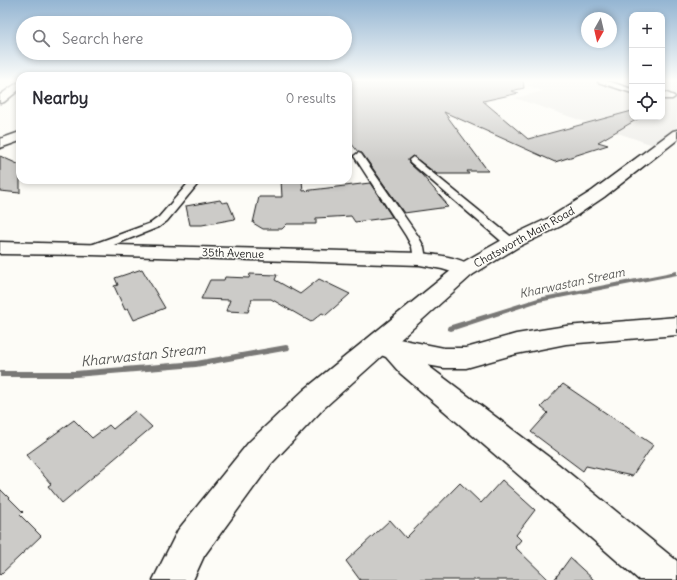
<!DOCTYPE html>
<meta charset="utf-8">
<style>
:root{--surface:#fff;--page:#f7f7f7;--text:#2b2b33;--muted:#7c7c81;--line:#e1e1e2}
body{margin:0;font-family:Delius,sans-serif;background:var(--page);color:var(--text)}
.controls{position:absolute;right:12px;top:12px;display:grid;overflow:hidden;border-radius:8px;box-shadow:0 2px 6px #0003}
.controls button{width:36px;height:36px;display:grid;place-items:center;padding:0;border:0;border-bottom:1px solid var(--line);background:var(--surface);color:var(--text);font:20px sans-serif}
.compass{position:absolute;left:581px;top:12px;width:36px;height:36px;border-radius:50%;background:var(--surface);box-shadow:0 2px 6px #0003;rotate:188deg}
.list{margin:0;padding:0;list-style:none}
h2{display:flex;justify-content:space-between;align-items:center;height:52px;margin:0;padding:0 16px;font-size:17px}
h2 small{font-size:13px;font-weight:400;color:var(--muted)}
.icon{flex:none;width:22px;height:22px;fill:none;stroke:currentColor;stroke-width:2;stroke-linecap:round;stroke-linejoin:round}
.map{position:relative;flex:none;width:677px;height:580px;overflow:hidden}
.search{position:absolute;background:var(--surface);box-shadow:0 2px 6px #0003;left:16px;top:16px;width:336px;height:44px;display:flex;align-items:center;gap:10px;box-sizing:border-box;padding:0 14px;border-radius:22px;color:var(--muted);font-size:15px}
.panel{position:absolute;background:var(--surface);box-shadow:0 2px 6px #0003;left:16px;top:72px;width:336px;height:112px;border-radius:12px}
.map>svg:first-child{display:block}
.built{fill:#eeede9}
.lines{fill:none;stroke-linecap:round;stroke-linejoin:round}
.stream{fill:#797876;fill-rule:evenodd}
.building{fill:#cccbc8;stroke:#1c1c1c}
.lane-casing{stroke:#1c1c1c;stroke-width:3}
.street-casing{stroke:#1c1c1c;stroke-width:3}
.secondary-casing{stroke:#1c1c1c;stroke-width:3}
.lane{fill:#fdfcf7;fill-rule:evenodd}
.street{fill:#fdfcf7;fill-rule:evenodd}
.secondary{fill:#fdfcf7;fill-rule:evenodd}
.labels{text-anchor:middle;stroke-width:3;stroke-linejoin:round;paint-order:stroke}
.street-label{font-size:11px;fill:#1c1c1c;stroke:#fdfcf7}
.water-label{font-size:12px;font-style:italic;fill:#5a5a58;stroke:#fdfcf7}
.near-water-label{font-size:14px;font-style:italic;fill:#5a5a58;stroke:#fdfcf7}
</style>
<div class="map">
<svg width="677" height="580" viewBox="0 0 677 580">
<rect width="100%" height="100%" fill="#fdfcf7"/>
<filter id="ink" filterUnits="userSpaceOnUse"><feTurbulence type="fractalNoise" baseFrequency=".025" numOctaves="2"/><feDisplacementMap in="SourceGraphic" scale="8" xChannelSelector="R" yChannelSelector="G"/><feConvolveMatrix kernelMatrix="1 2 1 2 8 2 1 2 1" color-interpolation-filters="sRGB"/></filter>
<g filter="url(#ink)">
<polygon class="built" points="543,80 632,80 632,117 662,117 662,80 677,80 677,139 659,147 515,98 543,91 527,85"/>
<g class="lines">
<g class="stream">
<polygon points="677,271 677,275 539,302 451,331 448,330 447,328 448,326 538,298"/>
<polygon points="286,345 289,346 290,348 289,350 196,367 75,377 0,377 0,371 75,371 196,361"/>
</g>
</g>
<g class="building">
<polygon points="348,80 523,80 524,88 511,91 519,93 483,101 528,139 632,111 632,117 641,117 598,142 608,145 555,162 444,112 488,171 467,171 469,174 437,174 412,156 408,160 409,163 422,175 446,203 444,203 448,207 404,213 362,153 358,152 348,139"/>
<polygon points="0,156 20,165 20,193 0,191"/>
<polygon points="281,180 302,180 303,191 370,183 392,217 355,222 351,216 316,218 316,224 287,224 282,229 263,229 253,223 259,197 282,197"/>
<polygon points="220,200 222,203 228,202 235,219 202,225 190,225 186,206"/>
<polygon points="142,269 165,308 134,320 128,308 125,310 114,286 118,285 115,278"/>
<polygon points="250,274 277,275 275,280 300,294 319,279 350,294 326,315 322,313 311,322 271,299 252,299 248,312 226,311 230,300 201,299 210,280 224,280 225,277 249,278"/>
<polygon points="563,384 653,445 632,476 586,466 583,471 531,432 548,413 541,407"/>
<polygon points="135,411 152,427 62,503 48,486 51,484 26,455 74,420 92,438 109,425 113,429"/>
<polygon points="502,480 535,510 516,535 521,540 515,547 549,580 360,580 346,561 390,520 406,538 460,483 481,503"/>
<polygon points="0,489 23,512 20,515 41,536 0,575"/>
<polygon points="570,558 594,580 554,580"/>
</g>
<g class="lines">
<defs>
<g id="lane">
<polygon points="598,80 605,80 632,89 632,93 598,82"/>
<polygon points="662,91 674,96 675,97 672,99 662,99"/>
<polygon points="358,153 361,154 418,236 424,247 426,259 425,262 420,263 414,259 412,247 406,236 354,156"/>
<polygon points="413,157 515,240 517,243 515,246 507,246 410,162 409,160"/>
<polygon points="191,180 201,180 167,221 159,227 96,252 92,253 86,249 88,246 151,223 159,217"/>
</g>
<g id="street">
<polygon points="20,81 20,89 4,102 0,103 0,95"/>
<polygon points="20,132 20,141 0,148 0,139"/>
<path d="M0,242L420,253C435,255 467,257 475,270L472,275L465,276L442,269L420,265L92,255L0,254Z"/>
<polygon points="677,317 677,335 566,344 516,354 466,368 444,368 427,365 558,464 677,561 677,580 639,580 534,488 400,373 386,357 381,355 377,348 381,341 394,338 444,348 466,348 516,334 566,326"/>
</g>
<polygon id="secondary" points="677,130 677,140 604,197 561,226 518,247 472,275 324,408 271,464 204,556 193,580 153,580 178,530 249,442 304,390 458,265 504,239 549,218 592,191 673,131"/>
</defs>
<use href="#lane" class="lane-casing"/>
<use href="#street" class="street-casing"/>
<use href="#secondary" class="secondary-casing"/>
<use href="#lane" class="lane"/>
<use href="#street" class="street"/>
<use href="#secondary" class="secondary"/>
</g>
</g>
<linearGradient id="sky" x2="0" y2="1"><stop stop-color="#94b5d2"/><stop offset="0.5" stop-color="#fefefb"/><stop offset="1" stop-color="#fefefb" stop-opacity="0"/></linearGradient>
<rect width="677" height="161" fill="url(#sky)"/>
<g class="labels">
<g class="street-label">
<text transform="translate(524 237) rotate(-29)" y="4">Chatsworth Main Road</text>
<text transform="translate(233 253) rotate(2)" y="4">35th Avenue</text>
</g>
<g class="water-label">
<text transform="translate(572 283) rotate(-12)" y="4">Kharwastan Stream</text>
</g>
<g class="near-water-label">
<text transform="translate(143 355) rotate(-6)" y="5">Kharwastan Stream</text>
</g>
</g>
</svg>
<div class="controls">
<button>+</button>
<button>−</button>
<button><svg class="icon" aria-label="locate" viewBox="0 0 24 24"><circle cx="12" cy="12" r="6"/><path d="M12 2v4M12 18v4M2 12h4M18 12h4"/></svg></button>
</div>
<svg class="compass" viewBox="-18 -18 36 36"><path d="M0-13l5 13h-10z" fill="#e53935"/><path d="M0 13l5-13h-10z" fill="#7c7c81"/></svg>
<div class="search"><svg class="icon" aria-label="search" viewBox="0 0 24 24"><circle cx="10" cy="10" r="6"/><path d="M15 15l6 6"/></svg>Search here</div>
<section class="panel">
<h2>Nearby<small>0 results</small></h2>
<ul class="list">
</ul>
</section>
</div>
